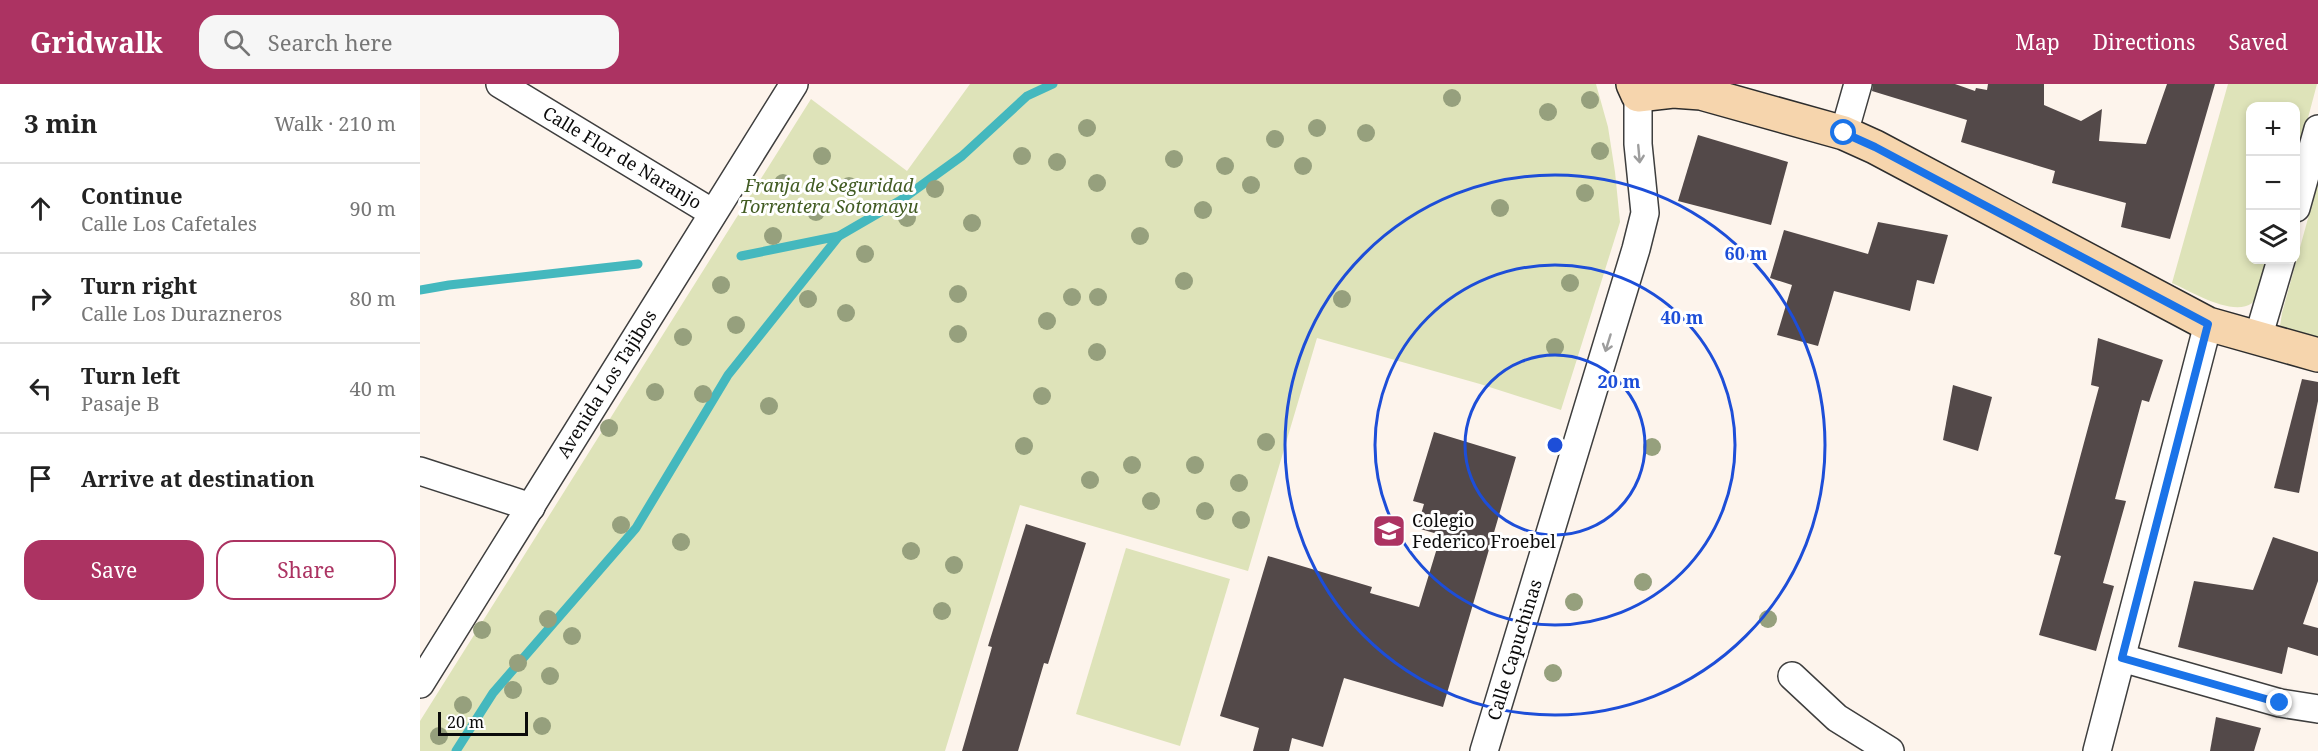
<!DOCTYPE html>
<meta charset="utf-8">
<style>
:root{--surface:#fff;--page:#f6f6f6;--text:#222;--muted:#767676;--line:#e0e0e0;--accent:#ac3362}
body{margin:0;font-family:"Noto Serif",serif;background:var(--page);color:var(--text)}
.controls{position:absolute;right:18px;top:18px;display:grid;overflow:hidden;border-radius:12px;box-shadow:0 3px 9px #0003}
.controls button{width:54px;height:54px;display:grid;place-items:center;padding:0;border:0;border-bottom:2px solid var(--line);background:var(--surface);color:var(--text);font:30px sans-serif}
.scale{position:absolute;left:18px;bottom:15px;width:90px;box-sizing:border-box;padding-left:6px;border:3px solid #0b0b0b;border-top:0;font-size:16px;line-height:21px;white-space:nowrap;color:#0b0b0b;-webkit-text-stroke:4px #fff;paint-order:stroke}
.stop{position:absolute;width:18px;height:18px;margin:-14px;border:4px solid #1a73e8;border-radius:50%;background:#fff}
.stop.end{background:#1a73e8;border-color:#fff;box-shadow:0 2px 6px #0008}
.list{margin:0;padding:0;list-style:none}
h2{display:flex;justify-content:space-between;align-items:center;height:78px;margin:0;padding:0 24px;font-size:26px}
h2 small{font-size:20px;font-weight:400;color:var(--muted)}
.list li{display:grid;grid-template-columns:39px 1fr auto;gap:18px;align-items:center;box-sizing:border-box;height:90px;padding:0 24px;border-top:2px solid var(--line)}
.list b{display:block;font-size:22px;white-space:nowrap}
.list p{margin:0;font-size:20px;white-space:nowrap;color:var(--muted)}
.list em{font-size:20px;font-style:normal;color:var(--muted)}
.actions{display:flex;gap:12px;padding:18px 24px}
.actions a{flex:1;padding:14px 0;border:2px solid var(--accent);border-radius:18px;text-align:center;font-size:21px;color:var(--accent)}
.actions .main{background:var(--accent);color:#fff}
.icon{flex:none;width:33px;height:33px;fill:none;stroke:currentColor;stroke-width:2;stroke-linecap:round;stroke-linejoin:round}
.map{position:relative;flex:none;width:1898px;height:667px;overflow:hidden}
header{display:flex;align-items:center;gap:36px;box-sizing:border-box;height:84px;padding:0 30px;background:var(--accent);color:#fff}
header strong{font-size:28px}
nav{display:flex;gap:33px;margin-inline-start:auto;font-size:21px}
.search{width:420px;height:54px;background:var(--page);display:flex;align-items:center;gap:15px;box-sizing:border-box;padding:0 21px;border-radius:18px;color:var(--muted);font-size:22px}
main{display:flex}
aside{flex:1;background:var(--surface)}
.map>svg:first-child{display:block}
.green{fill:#dee3b9}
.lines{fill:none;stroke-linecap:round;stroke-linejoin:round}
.stream{stroke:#44b8be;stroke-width:9}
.building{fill:#534949}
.minor-casing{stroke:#3e3e3e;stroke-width:30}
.secondary-casing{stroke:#2d2d2d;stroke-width:36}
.minor{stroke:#fff;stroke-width:27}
.secondary{stroke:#f6d5ad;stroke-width:33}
.tree{fill:#96a07d}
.oneway{stroke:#9d9d9d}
.route{stroke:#1a73e8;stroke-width:8}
.ring{fill:none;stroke:#1d4ed8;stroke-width:3}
.labels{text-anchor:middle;stroke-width:6;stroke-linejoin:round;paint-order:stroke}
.street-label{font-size:18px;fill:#0b0b0b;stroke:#fff}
.park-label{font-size:18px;font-style:italic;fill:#425c23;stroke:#fff}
.poi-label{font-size:18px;fill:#0b0b0b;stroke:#fff;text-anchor:start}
.centre{fill:#1d4ed8;stroke:#fff;stroke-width:3}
.ring-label{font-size:18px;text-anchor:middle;font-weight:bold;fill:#1d4ed8;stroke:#fff;stroke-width:6;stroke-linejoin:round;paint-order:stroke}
</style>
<header>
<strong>Gridwalk</strong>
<div class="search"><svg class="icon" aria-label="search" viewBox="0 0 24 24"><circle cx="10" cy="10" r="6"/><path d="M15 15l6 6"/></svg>Search here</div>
<nav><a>Map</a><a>Directions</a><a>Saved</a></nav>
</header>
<main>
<aside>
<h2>3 min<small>Walk · 210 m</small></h2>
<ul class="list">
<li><svg class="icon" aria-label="ahead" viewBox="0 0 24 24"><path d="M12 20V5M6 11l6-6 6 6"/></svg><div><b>Continue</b><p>Calle Los Cafetales</p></div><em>90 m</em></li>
<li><svg class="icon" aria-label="right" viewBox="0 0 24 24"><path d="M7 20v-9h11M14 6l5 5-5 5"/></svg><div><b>Turn right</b><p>Calle Los Durazneros</p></div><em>80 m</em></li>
<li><svg class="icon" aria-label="left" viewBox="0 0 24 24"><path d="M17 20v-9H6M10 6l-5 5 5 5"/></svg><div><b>Turn left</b><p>Pasaje B</p></div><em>40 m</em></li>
<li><svg class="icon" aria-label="arrive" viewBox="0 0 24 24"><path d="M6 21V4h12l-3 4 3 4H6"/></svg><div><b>Arrive at destination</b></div></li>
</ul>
<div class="actions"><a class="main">Save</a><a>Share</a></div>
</aside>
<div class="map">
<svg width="1898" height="667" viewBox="0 0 1898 667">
<rect width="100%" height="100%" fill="#fdf4ec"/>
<g class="green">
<polygon points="550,0 1176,0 1188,43 1195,88 1200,138 1141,326 1060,300 897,254 828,487 600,421 525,667 0,667 0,637 391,15 487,87"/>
<path d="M1808,0H1897L1876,79V22H1830V176H1849C1846,189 1843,210 1832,219C1813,233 1772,208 1752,199Z"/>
<polygon points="1898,98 1898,253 1860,242 1862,229"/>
<polygon points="706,464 810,495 760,662 656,630"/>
</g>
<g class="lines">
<g class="stream">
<polyline points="321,172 419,152 481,116 542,72 607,12 633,0"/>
<polyline points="0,206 29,201 218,180"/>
<polyline points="36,667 73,609 216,444 308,291 419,152"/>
</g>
</g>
<g class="building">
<polygon points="1453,0 1535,0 1555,7 1556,4 1567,6 1568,0 1624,0 1624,21 1661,37 1682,25 1679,57 1726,60 1747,0 1795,0 1750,155 1701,143 1706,119 1632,99 1635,87 1541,58 1547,36 1452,7"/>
<polygon points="1278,51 1368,78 1351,141 1258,117"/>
<polygon points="1458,138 1528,151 1514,200 1497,196 1490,227 1414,207 1398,262 1357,251 1372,201 1350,194 1364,146 1448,170"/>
<polygon points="1678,254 1743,276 1729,318 1722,316 1695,415 1706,417 1683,499 1694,502 1676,567 1619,551 1641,472 1634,470 1679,303 1671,301"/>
<polygon points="1882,295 1898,298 1898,317 1879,409 1854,404"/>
<polygon points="1533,301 1572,313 1558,367 1523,356"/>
<polygon points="1014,348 1096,373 1023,623 924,594 903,663 872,654 869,667 833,667 839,644 800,632 848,472 952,503 950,509 999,523 1021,451 997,444 1004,420 993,417"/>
<polygon points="606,440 666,459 628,580 624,579 598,667 542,667 572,563 568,562"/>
<polygon points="1853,453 1898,468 1898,497 1883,540 1898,544 1898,572 1868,563 1862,590 1758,563 1774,497 1833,506"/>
<polygon points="1796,633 1841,644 1834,667 1790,667"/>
</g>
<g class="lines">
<defs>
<g id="minor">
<polyline points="80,0 293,129"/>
<polyline points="1424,49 1438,0"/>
<polyline points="1876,124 1898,45"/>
<polyline points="1838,254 1861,176"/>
<polyline points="0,387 111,423"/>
<polyline points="1702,574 1860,619 1898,625"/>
<polyline points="1372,592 1417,634 1470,667"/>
<polyline points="0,600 374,0"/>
<polyline points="1064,667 1216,165 1225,129 1218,60 1218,11"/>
<polyline points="1677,667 1788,240"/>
</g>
<polyline id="secondary" points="1213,0 1218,11 1253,7 1281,9 1424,49 1455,63 1788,240 1898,271"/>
</defs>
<use href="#minor" class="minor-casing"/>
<use href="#secondary" class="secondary-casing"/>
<use href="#minor" class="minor"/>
<use href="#secondary" class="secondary"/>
</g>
<g class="tree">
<circle cx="1032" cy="14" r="9"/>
<circle cx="1170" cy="16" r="9"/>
<circle cx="1128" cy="28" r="9"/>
<circle cx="667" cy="44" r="9"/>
<circle cx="897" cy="44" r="9"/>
<circle cx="946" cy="49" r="9"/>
<circle cx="855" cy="55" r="9"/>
<circle cx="1180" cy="67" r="9"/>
<circle cx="402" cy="72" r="9"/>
<circle cx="602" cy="72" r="9"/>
<circle cx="754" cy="75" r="9"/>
<circle cx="637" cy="78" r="9"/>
<circle cx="805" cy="82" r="9"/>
<circle cx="883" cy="82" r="9"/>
<circle cx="363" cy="99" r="9"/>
<circle cx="677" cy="99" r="9"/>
<circle cx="831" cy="101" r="9"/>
<circle cx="429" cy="102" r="9"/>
<circle cx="515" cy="105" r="9"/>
<circle cx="1165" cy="109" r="9"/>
<circle cx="1080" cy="124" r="9"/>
<circle cx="783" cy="126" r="9"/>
<circle cx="396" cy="128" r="9"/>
<circle cx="487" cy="134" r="9"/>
<circle cx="552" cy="139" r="9"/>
<circle cx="353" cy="152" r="9"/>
<circle cx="720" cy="152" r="9"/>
<circle cx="445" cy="170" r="9"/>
<circle cx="764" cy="197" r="9"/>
<circle cx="1150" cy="199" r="9"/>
<circle cx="301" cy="201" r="9"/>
<circle cx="538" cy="210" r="9"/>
<circle cx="652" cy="213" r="9"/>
<circle cx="678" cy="213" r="9"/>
<circle cx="388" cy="215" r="9"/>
<circle cx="922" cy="215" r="9"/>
<circle cx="426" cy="229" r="9"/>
<circle cx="627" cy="237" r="9"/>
<circle cx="316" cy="241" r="9"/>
<circle cx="538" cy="250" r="9"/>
<circle cx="263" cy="253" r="9"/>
<circle cx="1135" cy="263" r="9"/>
<circle cx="677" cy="268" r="9"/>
<circle cx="235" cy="308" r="9"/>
<circle cx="283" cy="310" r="9"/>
<circle cx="622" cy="312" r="9"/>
<circle cx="349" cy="322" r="9"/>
<circle cx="189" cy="344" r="9"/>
<circle cx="846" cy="358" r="9"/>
<circle cx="604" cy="362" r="9"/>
<circle cx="1232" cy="363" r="9"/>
<circle cx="712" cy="381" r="9"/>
<circle cx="775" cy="381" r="9"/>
<circle cx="670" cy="396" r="9"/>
<circle cx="819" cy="399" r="9"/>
<circle cx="731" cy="417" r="9"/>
<circle cx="785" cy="427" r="9"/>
<circle cx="821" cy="436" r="9"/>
<circle cx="201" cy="441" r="9"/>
<circle cx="261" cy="458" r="9"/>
<circle cx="491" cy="467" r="9"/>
<circle cx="534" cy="481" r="9"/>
<circle cx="1223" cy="498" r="9"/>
<circle cx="1154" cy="518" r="9"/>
<circle cx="522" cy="527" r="9"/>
<circle cx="128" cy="535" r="9"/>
<circle cx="1348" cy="535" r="9"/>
<circle cx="62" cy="546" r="9"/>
<circle cx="152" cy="552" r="9"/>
<circle cx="98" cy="579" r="9"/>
<circle cx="1133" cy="589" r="9"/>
<circle cx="130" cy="592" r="9"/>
<circle cx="93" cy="606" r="9"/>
<circle cx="43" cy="621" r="9"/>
<circle cx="122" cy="642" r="9"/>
<circle cx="19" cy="652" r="9"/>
</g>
<defs><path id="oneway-shaft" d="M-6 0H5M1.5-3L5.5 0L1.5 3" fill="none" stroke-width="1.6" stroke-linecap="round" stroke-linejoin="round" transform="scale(1.5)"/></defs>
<g class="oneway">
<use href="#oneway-shaft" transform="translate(1219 70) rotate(85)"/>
<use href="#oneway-shaft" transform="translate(1188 259) rotate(107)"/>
</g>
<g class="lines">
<polyline class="route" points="1424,49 1455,63 1788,240 1702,574 1860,619"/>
</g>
<g class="ring">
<circle cx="1135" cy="361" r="90"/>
<circle cx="1135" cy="361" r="180"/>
<circle cx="1135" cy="361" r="270"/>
</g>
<defs>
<symbol id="school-square" viewBox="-11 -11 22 22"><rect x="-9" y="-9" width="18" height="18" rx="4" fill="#ac3362" stroke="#fff"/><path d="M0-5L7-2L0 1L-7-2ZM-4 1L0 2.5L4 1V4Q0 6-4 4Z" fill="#fff"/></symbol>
</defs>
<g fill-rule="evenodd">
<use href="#school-square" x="950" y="428" width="38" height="38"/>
</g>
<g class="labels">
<g class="street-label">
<text transform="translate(202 74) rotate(31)" y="6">Calle Flor de Naranjo</text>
<text transform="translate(187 300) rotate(-58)" y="6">Avenida Los Tajibos</text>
<text transform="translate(1095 566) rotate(-73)" y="6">Calle Capuchinas</text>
</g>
<g class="park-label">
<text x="409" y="108">Franja de Seguridad<tspan x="409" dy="21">Torrentera Sotomayu</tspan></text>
</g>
<g class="poi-label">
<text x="992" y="443">Colegio<tspan x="992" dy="21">Federico Froebel</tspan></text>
</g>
</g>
<circle cx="1135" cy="361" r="9" class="centre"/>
<g class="ring-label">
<text x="1326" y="176">60 m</text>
<text x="1262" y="240">40 m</text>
<text x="1199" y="304">20 m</text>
</g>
</svg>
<div class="controls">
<button>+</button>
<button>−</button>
<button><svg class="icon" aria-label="layers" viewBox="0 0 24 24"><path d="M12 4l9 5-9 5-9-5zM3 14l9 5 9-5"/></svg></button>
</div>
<div class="scale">20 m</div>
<div class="stop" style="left:1424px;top:49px"></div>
<div class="stop end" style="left:1860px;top:619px"></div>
</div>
</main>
